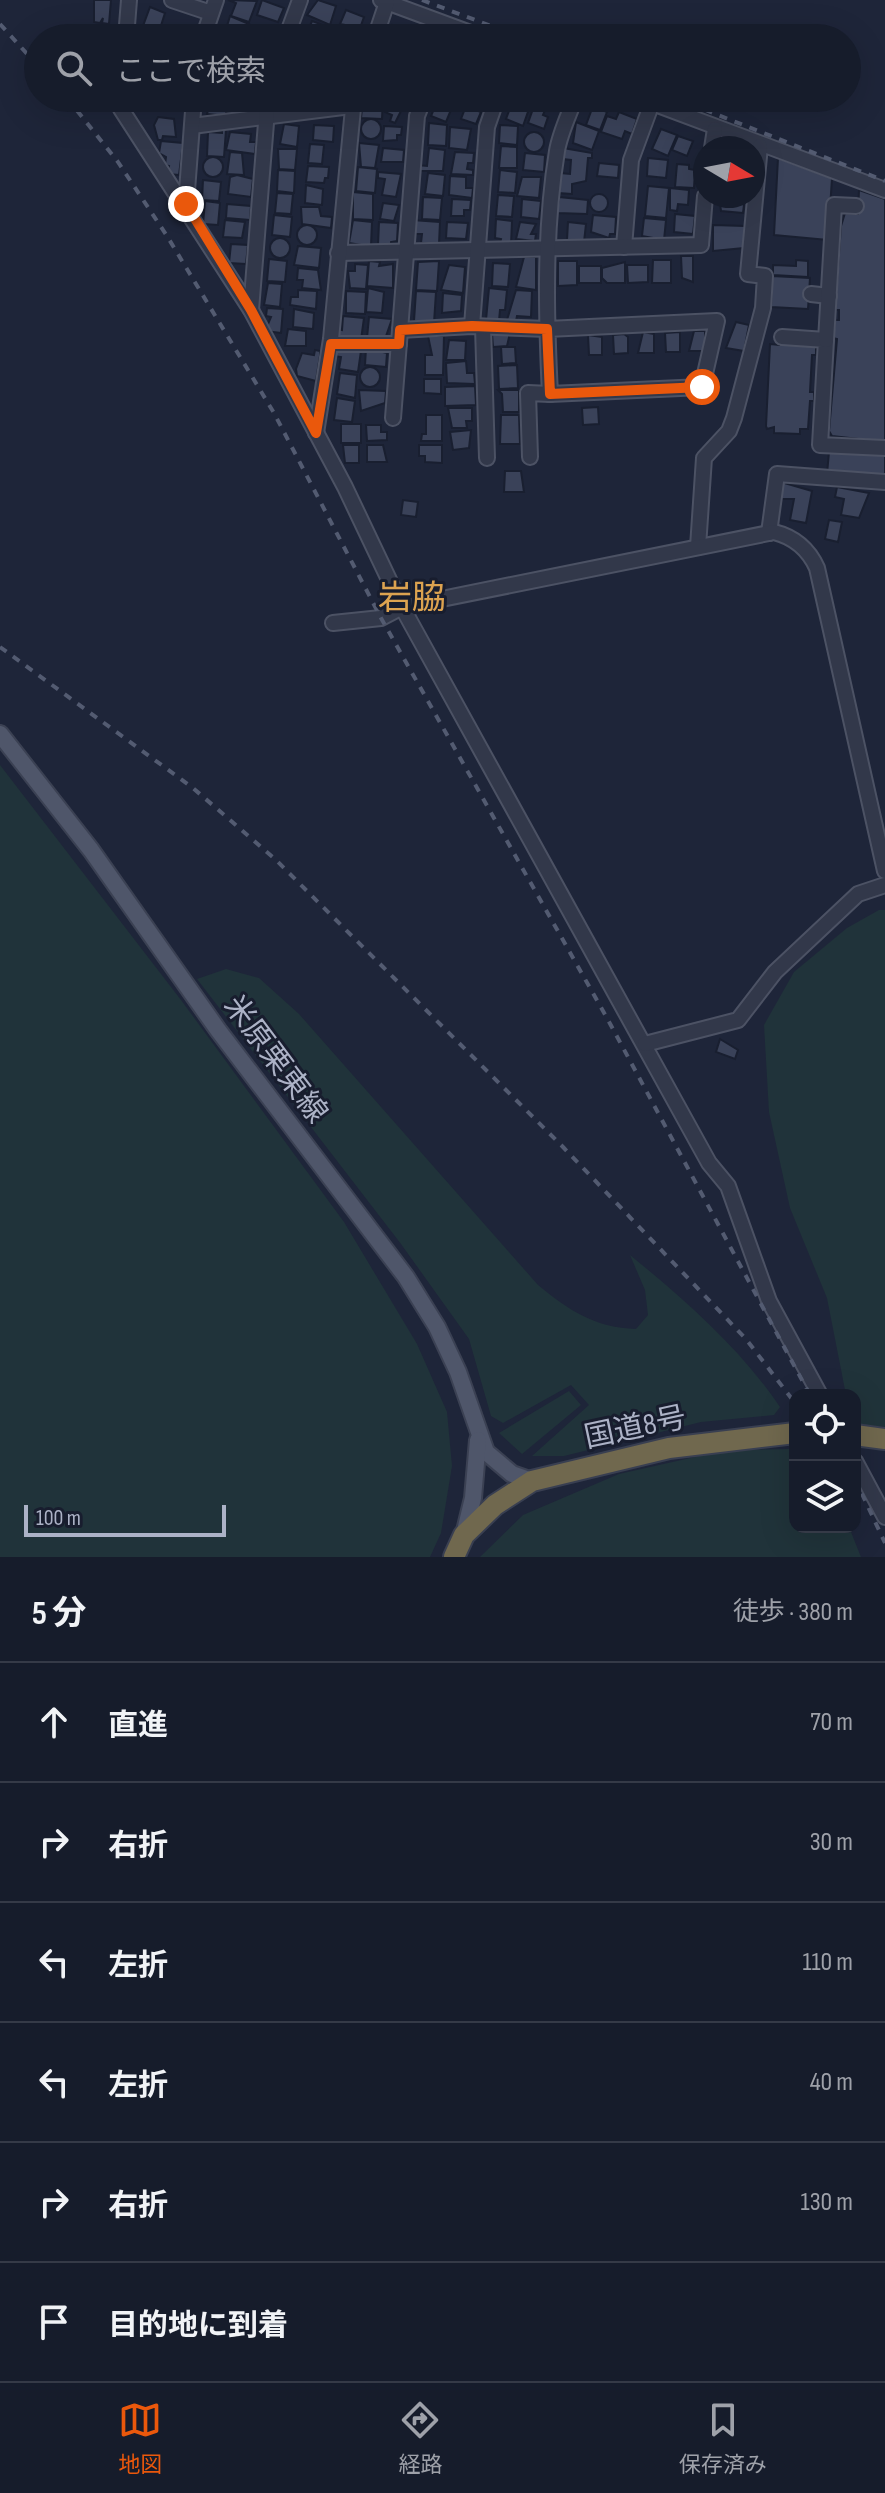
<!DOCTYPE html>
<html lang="ja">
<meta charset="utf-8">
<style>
:root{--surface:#161c2b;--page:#1f2533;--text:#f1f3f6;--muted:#9ea1a9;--line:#353a47;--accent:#ea580c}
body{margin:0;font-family:"Sofia Sans Condensed","Noto Sans JP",sans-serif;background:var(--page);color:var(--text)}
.controls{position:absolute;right:24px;bottom:24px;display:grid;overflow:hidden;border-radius:16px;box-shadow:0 8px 32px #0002}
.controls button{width:72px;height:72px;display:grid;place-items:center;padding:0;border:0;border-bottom:2px solid var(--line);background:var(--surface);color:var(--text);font:40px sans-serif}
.compass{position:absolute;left:693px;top:136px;width:72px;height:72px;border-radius:50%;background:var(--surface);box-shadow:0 8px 32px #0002;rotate:100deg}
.scale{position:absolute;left:24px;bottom:20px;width:202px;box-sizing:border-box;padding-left:8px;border:4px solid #acb2c6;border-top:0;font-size:22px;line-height:28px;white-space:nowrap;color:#acb2c6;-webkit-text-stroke:6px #181d2e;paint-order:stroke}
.stop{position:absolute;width:24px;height:24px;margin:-18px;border:6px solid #ea580c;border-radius:50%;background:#fff}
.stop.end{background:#ea580c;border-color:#fff;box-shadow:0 2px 8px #0008}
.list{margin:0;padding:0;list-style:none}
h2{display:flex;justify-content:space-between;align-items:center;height:104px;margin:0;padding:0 32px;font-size:34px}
h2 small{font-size:26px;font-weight:400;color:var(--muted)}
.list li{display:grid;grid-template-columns:52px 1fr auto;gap:24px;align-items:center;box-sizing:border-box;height:120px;padding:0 32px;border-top:2px solid var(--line)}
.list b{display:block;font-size:30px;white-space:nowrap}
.list em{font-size:26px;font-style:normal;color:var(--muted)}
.icon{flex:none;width:44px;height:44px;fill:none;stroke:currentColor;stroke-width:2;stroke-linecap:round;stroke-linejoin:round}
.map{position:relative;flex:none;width:885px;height:1557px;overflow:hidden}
.search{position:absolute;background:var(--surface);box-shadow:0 8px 32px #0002;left:24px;right:24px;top:24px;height:88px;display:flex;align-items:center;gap:20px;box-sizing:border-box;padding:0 28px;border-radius:44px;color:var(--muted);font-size:30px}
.sheet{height:824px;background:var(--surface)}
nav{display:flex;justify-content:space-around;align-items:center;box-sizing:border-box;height:112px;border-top:2px solid var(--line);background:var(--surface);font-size:22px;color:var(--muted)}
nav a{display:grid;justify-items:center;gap:4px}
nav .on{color:var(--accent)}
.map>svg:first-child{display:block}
.green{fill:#20333a}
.building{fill:#3a4259;stroke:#191f30;stroke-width:2}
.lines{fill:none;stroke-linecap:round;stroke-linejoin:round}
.minor-casing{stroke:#4c5264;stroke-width:18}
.major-casing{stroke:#3b4153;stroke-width:20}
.highway-casing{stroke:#393f51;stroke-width:24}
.minor{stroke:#32384a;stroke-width:14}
.major{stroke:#4f566a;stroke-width:16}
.highway{stroke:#70684e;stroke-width:20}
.rail{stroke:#535b71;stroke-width:4;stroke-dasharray:8 8;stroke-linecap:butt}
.route{stroke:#ea580c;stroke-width:10}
.labels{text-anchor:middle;stroke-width:6;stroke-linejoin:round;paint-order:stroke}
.street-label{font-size:30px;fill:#acb2c6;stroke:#181d2e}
.quarter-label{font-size:34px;fill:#dda350;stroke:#181d2e}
</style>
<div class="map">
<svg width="885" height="1557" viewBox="0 0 885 1557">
<rect width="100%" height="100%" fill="#1e2539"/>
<g class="green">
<polygon points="0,765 181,1000 344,1222 417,1344 447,1412 452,1466 441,1533 430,1557 0,1557"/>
<polygon points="879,910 885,910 885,1427 855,1424 855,1395 846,1395 827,1298 790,1208 769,1112 764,1025 794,972 847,928"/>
<path d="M226,969L259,978L299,1014L538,1285C568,1310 596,1328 636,1329L648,1315L645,1290L630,1255C684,1299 741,1349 780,1407L774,1415L701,1422L564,1456H532L589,1405L571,1385L503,1423L491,1416L469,1339L401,1244L197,979Z"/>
<polygon points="569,1391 581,1405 522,1454 499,1433"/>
<polygon points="790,1449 795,1451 795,1527 849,1527 861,1557 480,1557 523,1515 619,1474 726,1450"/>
</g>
<g class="building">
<polygon points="94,0 111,0 109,24 102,23 103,18 100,23 94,22"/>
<polygon points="228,0 257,1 249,22 231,16 236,3"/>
<polygon points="262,0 284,8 278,22 257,15"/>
<polygon points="318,0 336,6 330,25 307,15"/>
<polygon points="150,7 165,13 157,38 147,35 149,28 143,26"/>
<polygon points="346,10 364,17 360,28 340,24"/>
<polygon points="230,16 249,24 243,38 225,33"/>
<polygon points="312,21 329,27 325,38 305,38"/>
<polygon points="392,25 408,32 406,38 387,38"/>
<polygon points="97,27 110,30 109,38 84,38 84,28"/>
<polygon points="155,98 178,98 177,111 154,109"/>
<polygon points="211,98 227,98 226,116 207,114"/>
<polygon points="363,98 383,98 382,119 361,118"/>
<polygon points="390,99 404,105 395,123 390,121 392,115 385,112"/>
<polygon points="438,99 453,105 446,122 431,116"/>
<polygon points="513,100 530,106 523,126 506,119"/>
<polygon points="466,106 481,112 476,124 461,119"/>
<polygon points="534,106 545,110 543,115 548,117 544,129 528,123"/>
<polygon points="593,106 607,112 600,130 586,125"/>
<polygon points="619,112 637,119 632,134 625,131 622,139 601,132 607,116 616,119"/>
<polygon points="158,117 174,119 176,137 163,136 162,140 158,140 154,125"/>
<circle cx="371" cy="129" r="10"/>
<polygon points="576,122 599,131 592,150 573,143"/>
<polygon points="429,123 447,125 446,146 428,145"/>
<polygon points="284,124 299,126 297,147 280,144"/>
<polygon points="314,125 334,126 333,142 313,140"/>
<polygon points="500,125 518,126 517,145 499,143"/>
<polygon points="384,126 402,127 401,135 397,135 397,140 383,141"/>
<polygon points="450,127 471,129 467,150 449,148"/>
<polygon points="661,129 677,135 668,156 652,149"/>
<polygon points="222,130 226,130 224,157 207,156 208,132 222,133"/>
<polygon points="230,132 251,134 250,142 256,142 255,154 226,150"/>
<circle cx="534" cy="142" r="10"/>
<polygon points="678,136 693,141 687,156 672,150"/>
<polygon points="161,141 183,143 179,175 168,174 169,166 165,165 166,157 159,153"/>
<polygon points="359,143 379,145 375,168 361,167"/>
<polygon points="310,144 324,145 322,164 308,163"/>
<polygon points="501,146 517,147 517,168 499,168"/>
<polygon points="383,148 404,150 403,162 381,162"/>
<polygon points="429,148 445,150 443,171 416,171 417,165 427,166"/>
<polygon points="563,148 592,153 592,158 588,158 586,181 572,184 572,194 558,193 560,173 570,174 571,160 562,159"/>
<polygon points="278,149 297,149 295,170 279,169"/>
<polygon points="230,152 242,153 244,175 227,174"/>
<polygon points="455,152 474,153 473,163 468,163 467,169 473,170 473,175 451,174"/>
<polygon points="525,153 545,155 544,172 523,170"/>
<circle cx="213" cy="167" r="10"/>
<polygon points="648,158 668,160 666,178 647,176"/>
<polygon points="778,158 832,178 828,240 774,235"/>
<polygon points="599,163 619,165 618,178 597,176"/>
<polygon points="677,164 689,165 689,169 695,170 694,188 675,187"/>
<polygon points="308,166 329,167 328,178 325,178 324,183 306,182"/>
<polygon points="358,167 377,169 375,193 356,191"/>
<polygon points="278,170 295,171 294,193 277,191"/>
<polygon points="500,170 517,172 515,193 498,192"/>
<polygon points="378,172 401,174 396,197 382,195 385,179 378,178"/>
<polygon points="428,173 445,175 443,196 425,194"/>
<polygon points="237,175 253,179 251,197 228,194 230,177"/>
<polygon points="450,176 466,177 466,188 473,188 472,198 449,195"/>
<polygon points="522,177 541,177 539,198 517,196"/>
<polygon points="203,180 221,182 219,201 202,200"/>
<polygon points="306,185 323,189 322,205 305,203"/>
<polygon points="648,186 669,188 666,218 645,216"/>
<polygon points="670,188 689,190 688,205 678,204 677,211 670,210"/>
<polygon points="859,190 885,199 885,442 832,436 829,431 837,339 833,338 835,320 839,320 839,310 835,310 841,226 845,213 858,214"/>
<polygon points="353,192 373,194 373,220 353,219"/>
<polygon points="277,193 293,194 291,214 275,213"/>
<circle cx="599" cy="203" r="9"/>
<polygon points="498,195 514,196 512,217 496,216"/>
<polygon points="719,196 745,196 743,213 721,211"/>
<polygon points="423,197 442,198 440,220 422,219"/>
<polygon points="559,197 588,200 587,214 557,213"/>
<polygon points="452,199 471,200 470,210 464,210 464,216 451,216"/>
<polygon points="522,199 541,201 539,219 521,217"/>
<polygon points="205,201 220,203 218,225 203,224"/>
<polygon points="383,203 399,205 394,221 380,219"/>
<polygon points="227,204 251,206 250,220 226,218"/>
<polygon points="301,207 319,207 321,216 332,217 331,228 302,224"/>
<polygon points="675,214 695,216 693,234 674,232"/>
<polygon points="274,215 292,217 290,237 272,235"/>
<polygon points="593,215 616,217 615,234 610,234 609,238 591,232"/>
<polygon points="644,218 666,220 664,240 642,236"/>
<polygon points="496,219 512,221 511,245 500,244 501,239 495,238"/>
<polygon points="225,220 245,222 242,238 223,237"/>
<polygon points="353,220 372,222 371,246 362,248 362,245 349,243"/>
<polygon points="412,220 440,222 439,244 421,243 422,234 412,234"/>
<polygon points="379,222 398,223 397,241 391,242 391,245 378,245"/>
<polygon points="447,222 468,223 466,239 446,238"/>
<polygon points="520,222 536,224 531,234 536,234 535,241 516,239"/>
<polygon points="568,222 586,224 584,242 567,240"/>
<circle cx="307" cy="235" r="10"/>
<polygon points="713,225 745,226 744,248 713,251"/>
<circle cx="280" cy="248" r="10"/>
<polygon points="231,244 248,245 246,264 229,263"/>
<polygon points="298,246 321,248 319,268 294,265"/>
<polygon points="681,256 693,256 693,282 682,278"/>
<polygon points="524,257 536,257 536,290 516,287"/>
<polygon points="269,259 287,261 285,282 267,281"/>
<polygon points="653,260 671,260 671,283 652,283"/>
<polygon points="796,260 808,261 808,277 773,275 773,265 796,266"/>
<polygon points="369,261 380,262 379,266 393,264 393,288 367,286"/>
<polygon points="439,261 437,291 416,290 418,262"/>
<polygon points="558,261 577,261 577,285 558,286"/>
<polygon points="625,262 625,283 607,283 602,278 602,268"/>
<polygon points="493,263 510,264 508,287 492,286"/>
<polygon points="355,264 368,265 366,289 350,288 348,271 355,271"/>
<polygon points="449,265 465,267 463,293 441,290"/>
<polygon points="627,265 648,265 648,282 628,283"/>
<rect x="579" y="266" width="22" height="17"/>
<polygon points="298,268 318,270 321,290 302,288 303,280 297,280"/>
<polygon points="772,276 810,278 808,309 771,307"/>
<polygon points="268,283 282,284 280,307 264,305"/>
<polygon points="368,288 384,292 382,313 366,312"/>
<polygon points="489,288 507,290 505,310 500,310 499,321 486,320"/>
<polygon points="298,290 317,291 316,309 290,305 291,297 298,297"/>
<polygon points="516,290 532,291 531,317 517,316 516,321 507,320"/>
<polygon points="346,291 366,292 365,314 346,313"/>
<polygon points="416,291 436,292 434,323 414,321"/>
<polygon points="443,293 462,295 461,311 442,313"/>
<polygon points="267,308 283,309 281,333 265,331 271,317 266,316"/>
<polygon points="294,309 314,313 313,329 293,327"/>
<polygon points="343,316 364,318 361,340 335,340 336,329 342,330"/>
<polygon points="369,317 392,319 385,339 367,338"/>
<polygon points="736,322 749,325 744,351 726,348"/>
<polygon points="288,329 306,331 306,346 285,346"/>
<polygon points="694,331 705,331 705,351 689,351"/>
<polygon points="643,332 654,334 654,353 638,353"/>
<polygon points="680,332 680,352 666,352 665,333"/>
<polygon points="510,333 507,346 493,347 492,334"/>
<polygon points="624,334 628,337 628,353 614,354 613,335"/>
<polygon points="588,335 602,337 602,355 589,355"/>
<polygon points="428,336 444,336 443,375 425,375 425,355 432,355"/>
<polygon points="779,339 805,340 805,346 816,346 816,355 812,355 810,392 814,392 814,401 810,401 808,429 800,429 800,434 774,433 774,427 767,429 766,426 770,344 779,345"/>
<polygon points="449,340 466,341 465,360 446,360"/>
<polygon points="335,345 361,351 358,372 339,369 341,357 334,356"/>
<polygon points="501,347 515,347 516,363 502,364"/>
<polygon points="366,348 387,353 386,367 365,365"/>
<polygon points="315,350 320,351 320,356 316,381 297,376 296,369 302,353 314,355"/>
<polygon points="466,361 467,373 474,373 475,384 447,383 446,363"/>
<polygon points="517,365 518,388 499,389 498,366"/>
<circle cx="370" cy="377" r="10"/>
<polygon points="340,373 357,375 355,398 337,394"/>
<polygon points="424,379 441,379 441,394 424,393"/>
<polygon points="475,386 476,405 445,406 445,387"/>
<polygon points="359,390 386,391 385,403 361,411"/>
<polygon points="498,390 519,390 519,412 503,412 502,394"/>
<polygon points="337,398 355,401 352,422 334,420"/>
<polygon points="598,407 599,424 583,425 582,408"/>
<polygon points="448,408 472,408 472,421 466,421 467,428 452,428"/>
<polygon points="426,415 442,415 442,441 421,441 422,434 426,434"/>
<polygon points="501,415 519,415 520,444 500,444"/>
<rect x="341" y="424" width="20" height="19"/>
<polygon points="366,425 381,425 381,432 387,432 387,440 367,441"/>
<polygon points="471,430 469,448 453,450 450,432"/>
<polygon points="343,445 359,445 359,463 345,463"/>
<polygon points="367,445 383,445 387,462 367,462"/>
<polygon points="419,445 442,445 442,463 425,462 425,456 419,456"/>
<polygon points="829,452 885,455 885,477 827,474"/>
<polygon points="505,471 521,471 524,492 504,492"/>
<polygon points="781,482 812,491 806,523 790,520 794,499 778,499"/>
<polygon points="837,487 869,493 859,518 841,515 844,499 835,497"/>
<polygon points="403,500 418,502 416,517 401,515"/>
<polygon points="829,520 842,522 838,542 825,539"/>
<polygon points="720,1039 738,1050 735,1059 716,1052"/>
</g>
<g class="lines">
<defs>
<g id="minor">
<polyline points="172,0 211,13"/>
<polyline points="381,0 484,38"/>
<polyline points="126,38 129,0"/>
<polyline points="203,38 216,0"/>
<polyline points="286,38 300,0"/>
<polyline points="375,38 387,2"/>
<polyline points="121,98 121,109 251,310 345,487 402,607 709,1163 728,1186 769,1301 820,1395"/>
<polyline points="639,98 885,190"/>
<polyline points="192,126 351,106"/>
<polyline points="712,148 715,129"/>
<polyline points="186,204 194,98"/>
<polyline points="624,247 631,160 652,103"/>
<polyline points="338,253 701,245 705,196"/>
<polyline points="811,294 829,296"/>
<polyline points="251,310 268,98"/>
<polyline points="472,326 487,127 497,98"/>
<polyline points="483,327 487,458"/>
<path d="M400,330L472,326L547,329L717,321L702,387L550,394C546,314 544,230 557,151C560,133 569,115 575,98"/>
<polyline points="782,337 826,340 820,445 885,448"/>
<polyline points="826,340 834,205 856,206"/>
<polyline points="331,344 399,344"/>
<polyline points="393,418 417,116 424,98"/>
<polyline points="316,433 331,339 354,98"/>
<polyline points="530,457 528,393 550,394"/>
<polyline points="769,533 777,474 885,482"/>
<polyline points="698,547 704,458 729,431 734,418 763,308 765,276 748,274 760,146"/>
<path d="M333,623L381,618L402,607L774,532C794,537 808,548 817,568L885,871"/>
<polyline points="645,1044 738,1020 775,972 858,894 885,885"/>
<polyline points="855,1461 885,1517"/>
</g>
<g id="major">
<polyline points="0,734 91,850 218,1030 406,1277 437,1327 458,1372 486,1452 512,1474 532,1481"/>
<polyline points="464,1535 473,1498 478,1440"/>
</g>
<g id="highway">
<polyline points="855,1435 885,1439"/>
<polyline points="454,1557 464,1535 495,1505 532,1481 669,1448 795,1433"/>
</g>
</defs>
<use href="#minor" class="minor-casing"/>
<use href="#major" class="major-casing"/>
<use href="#highway" class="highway-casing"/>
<use href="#minor" class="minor"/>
<use href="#major" class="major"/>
<use href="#highway" class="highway"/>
<g class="rail">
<polyline points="422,0 523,38"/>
<polyline points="0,24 38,66"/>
<polyline points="515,26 547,38"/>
<polyline points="67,98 118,162 167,236 274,413 381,618 607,1018 810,1395"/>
<polyline points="675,98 885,181"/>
<polyline points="0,647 193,788 276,860 563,1147 746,1339 795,1403"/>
<polyline points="855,1479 885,1543"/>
</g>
</g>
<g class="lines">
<polyline class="route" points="186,204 251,310 316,433 331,344 399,344 400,330 472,326 547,329 550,394 702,387"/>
</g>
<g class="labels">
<g class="street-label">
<text transform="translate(276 1059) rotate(53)" y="10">米原栗東線</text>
<text transform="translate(635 1427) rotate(-12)" y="10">国道8号</text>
</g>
<g class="quarter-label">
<text x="412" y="609">岩脇</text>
</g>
</g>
</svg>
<div class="controls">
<button><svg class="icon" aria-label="locate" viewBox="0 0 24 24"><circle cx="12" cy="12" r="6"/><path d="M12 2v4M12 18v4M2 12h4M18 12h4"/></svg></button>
<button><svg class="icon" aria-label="layers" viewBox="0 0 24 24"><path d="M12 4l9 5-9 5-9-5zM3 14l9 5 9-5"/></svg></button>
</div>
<svg class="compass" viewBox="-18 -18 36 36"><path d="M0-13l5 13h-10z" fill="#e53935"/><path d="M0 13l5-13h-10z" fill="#9ea1a9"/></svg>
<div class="scale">100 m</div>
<div class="stop" style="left:702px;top:387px"></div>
<div class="stop end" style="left:186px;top:204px"></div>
<div class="search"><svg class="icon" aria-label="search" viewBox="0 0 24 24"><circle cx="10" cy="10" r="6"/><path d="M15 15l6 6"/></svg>ここで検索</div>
</div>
<section class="sheet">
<h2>5 分<small>徒歩 · 380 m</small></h2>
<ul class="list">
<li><svg class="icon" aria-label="ahead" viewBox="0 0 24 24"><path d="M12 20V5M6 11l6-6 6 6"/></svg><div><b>直進</b></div><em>70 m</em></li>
<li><svg class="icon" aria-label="right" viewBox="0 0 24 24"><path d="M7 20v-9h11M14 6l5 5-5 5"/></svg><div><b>右折</b></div><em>30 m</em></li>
<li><svg class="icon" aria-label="left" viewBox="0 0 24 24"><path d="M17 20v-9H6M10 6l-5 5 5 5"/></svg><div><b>左折</b></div><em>110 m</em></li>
<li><svg class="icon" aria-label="left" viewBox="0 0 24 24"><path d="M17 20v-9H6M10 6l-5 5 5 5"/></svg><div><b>左折</b></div><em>40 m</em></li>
<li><svg class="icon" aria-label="right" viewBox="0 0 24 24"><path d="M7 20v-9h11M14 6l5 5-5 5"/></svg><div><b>右折</b></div><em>130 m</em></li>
<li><svg class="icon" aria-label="arrive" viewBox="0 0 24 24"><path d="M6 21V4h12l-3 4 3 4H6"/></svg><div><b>目的地に到着</b></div></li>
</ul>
</section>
<nav>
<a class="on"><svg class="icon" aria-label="map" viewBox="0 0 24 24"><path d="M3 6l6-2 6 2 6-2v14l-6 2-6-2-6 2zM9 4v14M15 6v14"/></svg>地図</a>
<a><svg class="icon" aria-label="directions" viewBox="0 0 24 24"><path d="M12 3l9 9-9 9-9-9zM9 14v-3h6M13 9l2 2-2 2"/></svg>経路</a>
<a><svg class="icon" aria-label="saved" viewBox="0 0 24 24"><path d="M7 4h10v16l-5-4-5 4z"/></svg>保存済み</a>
</nav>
